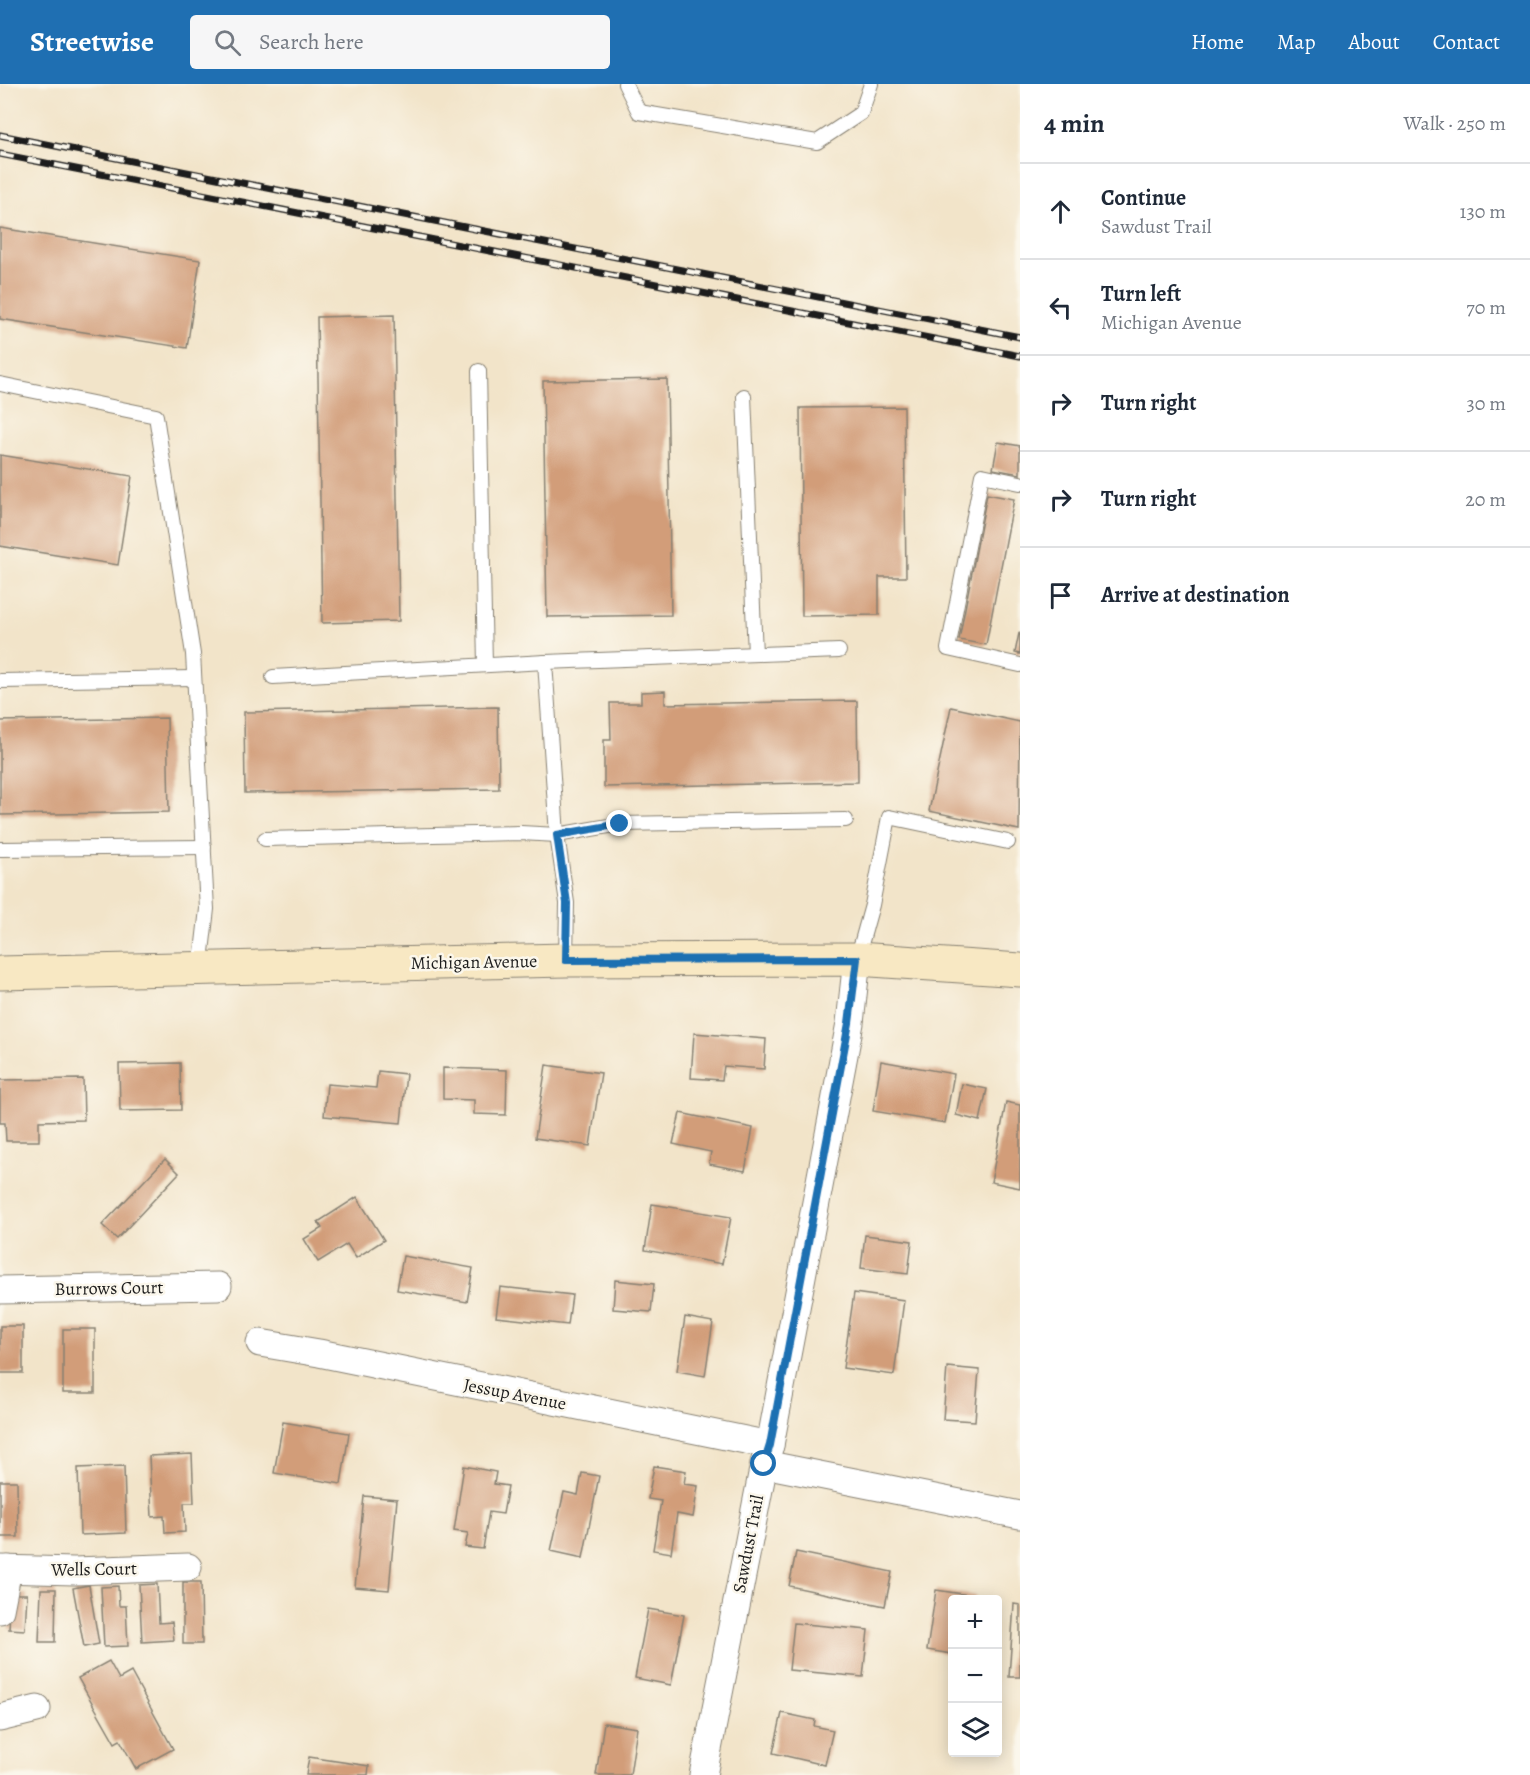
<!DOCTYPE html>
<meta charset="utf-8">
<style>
:root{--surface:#fff;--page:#f6f6f7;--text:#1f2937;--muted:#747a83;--line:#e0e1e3;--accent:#1f6fb2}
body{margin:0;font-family:Alegreya,serif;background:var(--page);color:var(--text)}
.controls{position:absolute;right:18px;bottom:18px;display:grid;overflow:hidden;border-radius:6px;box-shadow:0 3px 15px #0003}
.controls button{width:54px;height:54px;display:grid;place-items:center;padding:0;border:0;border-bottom:2px solid var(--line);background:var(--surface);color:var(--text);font:30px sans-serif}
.stop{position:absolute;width:18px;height:18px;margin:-14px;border:4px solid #1f6fb2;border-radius:50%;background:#fff}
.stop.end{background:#1f6fb2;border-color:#fff;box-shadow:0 2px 6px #0008}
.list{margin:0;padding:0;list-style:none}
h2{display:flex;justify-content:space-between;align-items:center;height:78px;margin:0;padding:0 24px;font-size:26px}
h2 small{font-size:20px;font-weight:400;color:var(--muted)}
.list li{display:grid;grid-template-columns:39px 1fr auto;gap:18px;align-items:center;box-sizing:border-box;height:96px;padding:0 24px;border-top:2px solid var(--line)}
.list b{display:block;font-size:22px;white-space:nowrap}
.list p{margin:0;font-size:20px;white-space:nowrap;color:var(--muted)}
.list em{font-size:20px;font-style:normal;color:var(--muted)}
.icon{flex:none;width:33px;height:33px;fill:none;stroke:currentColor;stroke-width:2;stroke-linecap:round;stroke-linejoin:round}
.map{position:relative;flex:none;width:1020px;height:1691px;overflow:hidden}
header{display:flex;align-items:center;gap:36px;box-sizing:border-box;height:84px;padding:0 30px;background:var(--accent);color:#fff}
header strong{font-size:28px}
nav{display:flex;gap:33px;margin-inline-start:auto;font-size:21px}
.search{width:420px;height:54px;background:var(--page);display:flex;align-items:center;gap:15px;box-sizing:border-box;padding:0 21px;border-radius:6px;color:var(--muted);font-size:22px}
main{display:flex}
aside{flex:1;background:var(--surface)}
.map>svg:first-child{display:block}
.building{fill:#d29d79}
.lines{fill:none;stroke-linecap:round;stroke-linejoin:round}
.lane-casing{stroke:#878072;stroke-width:16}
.street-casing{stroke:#878072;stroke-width:29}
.secondary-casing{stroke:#878072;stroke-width:35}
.lane{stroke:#fff;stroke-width:14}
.street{stroke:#fff;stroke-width:27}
.secondary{stroke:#f8e8c3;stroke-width:33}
.rail-casing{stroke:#1c1c1c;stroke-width:7}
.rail{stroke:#fbf7ec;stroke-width:4.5;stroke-dasharray:14;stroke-linecap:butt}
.route{stroke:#1f6fb2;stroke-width:8}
.labels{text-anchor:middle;stroke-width:5;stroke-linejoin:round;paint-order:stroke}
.street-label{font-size:18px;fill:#1c1c1c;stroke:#fbf7ec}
</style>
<header>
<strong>Streetwise</strong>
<div class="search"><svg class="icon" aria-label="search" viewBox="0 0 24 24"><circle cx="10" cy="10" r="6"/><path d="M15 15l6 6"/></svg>Search here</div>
<nav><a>Home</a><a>Map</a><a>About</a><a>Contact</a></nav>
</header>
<main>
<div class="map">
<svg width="1020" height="1691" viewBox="0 0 1020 1691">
<rect width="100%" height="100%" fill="#fbf7ec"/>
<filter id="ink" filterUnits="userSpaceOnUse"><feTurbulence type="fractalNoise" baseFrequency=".0167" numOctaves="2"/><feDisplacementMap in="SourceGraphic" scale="12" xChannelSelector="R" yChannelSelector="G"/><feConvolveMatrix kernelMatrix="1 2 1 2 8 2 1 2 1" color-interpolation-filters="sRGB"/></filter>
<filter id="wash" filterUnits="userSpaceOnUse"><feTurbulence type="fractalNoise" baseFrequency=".008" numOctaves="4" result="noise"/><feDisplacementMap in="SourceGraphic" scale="24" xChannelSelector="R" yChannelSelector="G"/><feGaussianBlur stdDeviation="1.35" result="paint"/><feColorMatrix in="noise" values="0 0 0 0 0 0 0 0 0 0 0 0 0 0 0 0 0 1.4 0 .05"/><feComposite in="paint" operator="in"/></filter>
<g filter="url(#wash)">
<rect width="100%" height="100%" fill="#f2e4c9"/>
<g id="blocks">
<g class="building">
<polygon points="0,144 200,176 187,264 0,235"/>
<polygon points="394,231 399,537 322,539 317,233"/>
<polygon points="667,295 671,531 547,533 543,297"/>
<polygon points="904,323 906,493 879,493 879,531 802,532 800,324"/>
<polygon points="998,358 1020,362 1020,390 993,385"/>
<polygon points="0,371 132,392 118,481 0,462"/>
<polygon points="987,410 1014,415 986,561 959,556"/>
<polygon points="1019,549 1020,550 1020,570 1015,569"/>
<polygon points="665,607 665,620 857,617 858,698 604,703 604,656 611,656 610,619 641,619 641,608"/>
<polygon points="498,623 499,705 245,709 244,628"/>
<polygon points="951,623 1020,638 1019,746 929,727"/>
<polygon points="167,634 169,728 0,731 0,637"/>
<polygon points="694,949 766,955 764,985 724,982 722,996 691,994"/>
<polygon points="881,977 954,990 945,1039 873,1027"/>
<polygon points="180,979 181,1026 120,1027 119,980"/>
<polygon points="546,981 601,989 590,1062 535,1054"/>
<polygon points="443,984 507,986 506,1031 474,1030 474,1016 443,1015"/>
<polygon points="378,987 406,990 401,1039 324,1032 327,1000 376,1004"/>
<polygon points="83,995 84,1036 39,1037 39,1057 6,1057 5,1039 0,1039 0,996"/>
<polygon points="962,1000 987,1005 980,1037 956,1031"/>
<polygon points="1006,1018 1020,1021 1020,1104 991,1098"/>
<polygon points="680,1029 753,1044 745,1087 709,1080 711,1068 673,1060"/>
<polygon points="165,1075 179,1089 117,1155 102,1141"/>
<polygon points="357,1113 384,1156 356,1174 347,1160 318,1178 304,1155 322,1144 318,1138"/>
<polygon points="652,1120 731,1133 722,1180 645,1166"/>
<polygon points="865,1151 912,1157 908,1190 861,1184"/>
<polygon points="403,1172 473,1184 467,1218 397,1206"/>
<polygon points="615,1196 654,1200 651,1228 613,1225"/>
<polygon points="500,1203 572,1211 568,1241 496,1233"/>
<polygon points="854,1209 904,1216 894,1291 843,1284"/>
<polygon points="685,1233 713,1238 705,1292 677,1287"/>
<rect x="0" y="1242" width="23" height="47"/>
<rect x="63" y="1245" width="32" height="64"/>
<polygon points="947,1283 979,1286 975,1337 943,1335"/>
<polygon points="283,1338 349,1349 341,1400 274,1389"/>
<polygon points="192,1370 194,1419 184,1419 185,1448 165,1449 164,1432 152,1433 149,1372"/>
<polygon points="124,1382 126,1449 80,1451 78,1384"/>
<polygon points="464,1382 496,1388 494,1400 508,1402 503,1430 489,1428 483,1465 465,1463 468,1449 454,1447"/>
<polygon points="654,1382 686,1387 684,1400 698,1402 693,1433 677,1430 671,1469 653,1466 661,1417 648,1415"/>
<polygon points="582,1389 599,1392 583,1474 551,1467 564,1408 578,1411"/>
<polygon points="0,1397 17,1397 18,1453 0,1453"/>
<polygon points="364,1412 397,1415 389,1506 355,1503"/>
<polygon points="796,1468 892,1488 885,1522 789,1502"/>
<polygon points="183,1498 201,1498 202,1560 183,1560"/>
<polygon points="157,1500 159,1539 172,1538 174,1556 142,1558 139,1501"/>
<polygon points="89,1501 99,1560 84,1563 73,1504"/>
<polygon points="118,1502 119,1522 126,1522 128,1562 104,1563 101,1503"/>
<polygon points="41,1505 56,1505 55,1558 39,1558"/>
<polygon points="936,1506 975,1512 975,1516 952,1516 952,1570 927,1566"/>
<polygon points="11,1510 27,1510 25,1546 9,1545"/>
<polygon points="1014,1520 1020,1521 1020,1593 1009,1593"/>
<polygon points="648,1525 684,1531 671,1601 635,1594"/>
<polygon points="794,1539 868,1546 863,1593 789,1586"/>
<polygon points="109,1577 119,1595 131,1588 173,1665 136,1685 120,1656 115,1659 78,1594"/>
<polygon points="782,1629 815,1636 814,1642 833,1646 825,1681 773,1669"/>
<polygon points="604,1639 637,1644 630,1691 596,1691"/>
<polygon points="309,1673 369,1682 368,1691 306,1691"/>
</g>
</g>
</g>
<g filter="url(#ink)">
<use href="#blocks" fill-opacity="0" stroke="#878072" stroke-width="1.5"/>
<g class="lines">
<defs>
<g id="lane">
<polyline points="625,0 639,28 817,58 861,29 871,0"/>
<polyline points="479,287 485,581"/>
<polyline points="0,300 156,332 193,570 207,825 200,885"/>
<polyline points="744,312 755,570"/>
<polyline points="1020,399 982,391 948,565 1020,581"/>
<polyline points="545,578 839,567"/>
<polyline points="273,593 545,578 557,751 567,819 566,876"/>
<polyline points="0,597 194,594"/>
<polyline points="265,755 521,749 557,751 620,740 846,736"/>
<polyline points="0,765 204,763"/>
<polyline points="857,875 872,821 889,733 1008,758"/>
</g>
<g id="street">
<polyline points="0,1206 218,1202"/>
<polyline points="260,1259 319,1269 770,1361"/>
<polyline points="764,1380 1020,1431"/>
<polyline points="0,1485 74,1487 188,1483"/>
<polyline points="0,1526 8,1485"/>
<polyline points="0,1634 37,1625"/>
<polyline points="703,1691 764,1380 770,1361 850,939 857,875"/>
</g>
<polyline id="secondary" points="0,889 566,876 857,875 1020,886"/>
</defs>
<use href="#lane" class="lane-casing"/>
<use href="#street" class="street-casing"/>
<use href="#secondary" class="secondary-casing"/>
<use href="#lane" class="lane"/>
<use href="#street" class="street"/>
<use href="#secondary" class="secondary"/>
<defs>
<g id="rail">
<polyline points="0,51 1020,253"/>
<polyline points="0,70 1020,272"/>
</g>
</defs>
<use href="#rail" class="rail-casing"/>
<use href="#rail" class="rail"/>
</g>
</g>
<g class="lines" filter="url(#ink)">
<polyline class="route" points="620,740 557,751 567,819 566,876 857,875 849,939 770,1361 764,1380"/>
</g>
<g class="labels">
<g class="street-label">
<text transform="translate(474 878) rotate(-1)" y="6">Michigan Avenue</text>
<text transform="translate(109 1204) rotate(-1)" y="6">Burrows Court</text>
<text transform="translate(515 1310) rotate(11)" y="6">Jessup Avenue</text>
<text transform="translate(748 1460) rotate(-79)" y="6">Sawdust Trail</text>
<text transform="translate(94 1485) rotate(-1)" y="6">Wells Court</text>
</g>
</g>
</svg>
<div class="controls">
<button>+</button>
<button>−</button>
<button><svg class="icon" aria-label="layers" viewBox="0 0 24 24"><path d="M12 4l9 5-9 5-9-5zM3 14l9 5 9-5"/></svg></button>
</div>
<div class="stop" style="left:764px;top:1380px"></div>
<div class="stop end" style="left:620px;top:740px"></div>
</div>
<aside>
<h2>4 min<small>Walk · 250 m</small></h2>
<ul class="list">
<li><svg class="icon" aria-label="ahead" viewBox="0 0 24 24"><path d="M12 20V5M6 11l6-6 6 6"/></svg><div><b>Continue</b><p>Sawdust Trail</p></div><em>130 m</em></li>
<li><svg class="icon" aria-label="left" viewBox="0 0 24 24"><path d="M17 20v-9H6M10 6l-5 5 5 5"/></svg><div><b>Turn left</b><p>Michigan Avenue</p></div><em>70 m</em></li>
<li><svg class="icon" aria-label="right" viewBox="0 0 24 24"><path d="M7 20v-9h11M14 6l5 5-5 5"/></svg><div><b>Turn right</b></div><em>30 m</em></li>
<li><svg class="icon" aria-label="right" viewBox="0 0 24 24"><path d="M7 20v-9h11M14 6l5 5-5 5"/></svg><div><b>Turn right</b></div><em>20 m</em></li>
<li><svg class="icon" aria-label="arrive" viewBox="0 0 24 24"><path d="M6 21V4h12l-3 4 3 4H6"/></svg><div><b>Arrive at destination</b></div></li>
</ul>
</aside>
</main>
